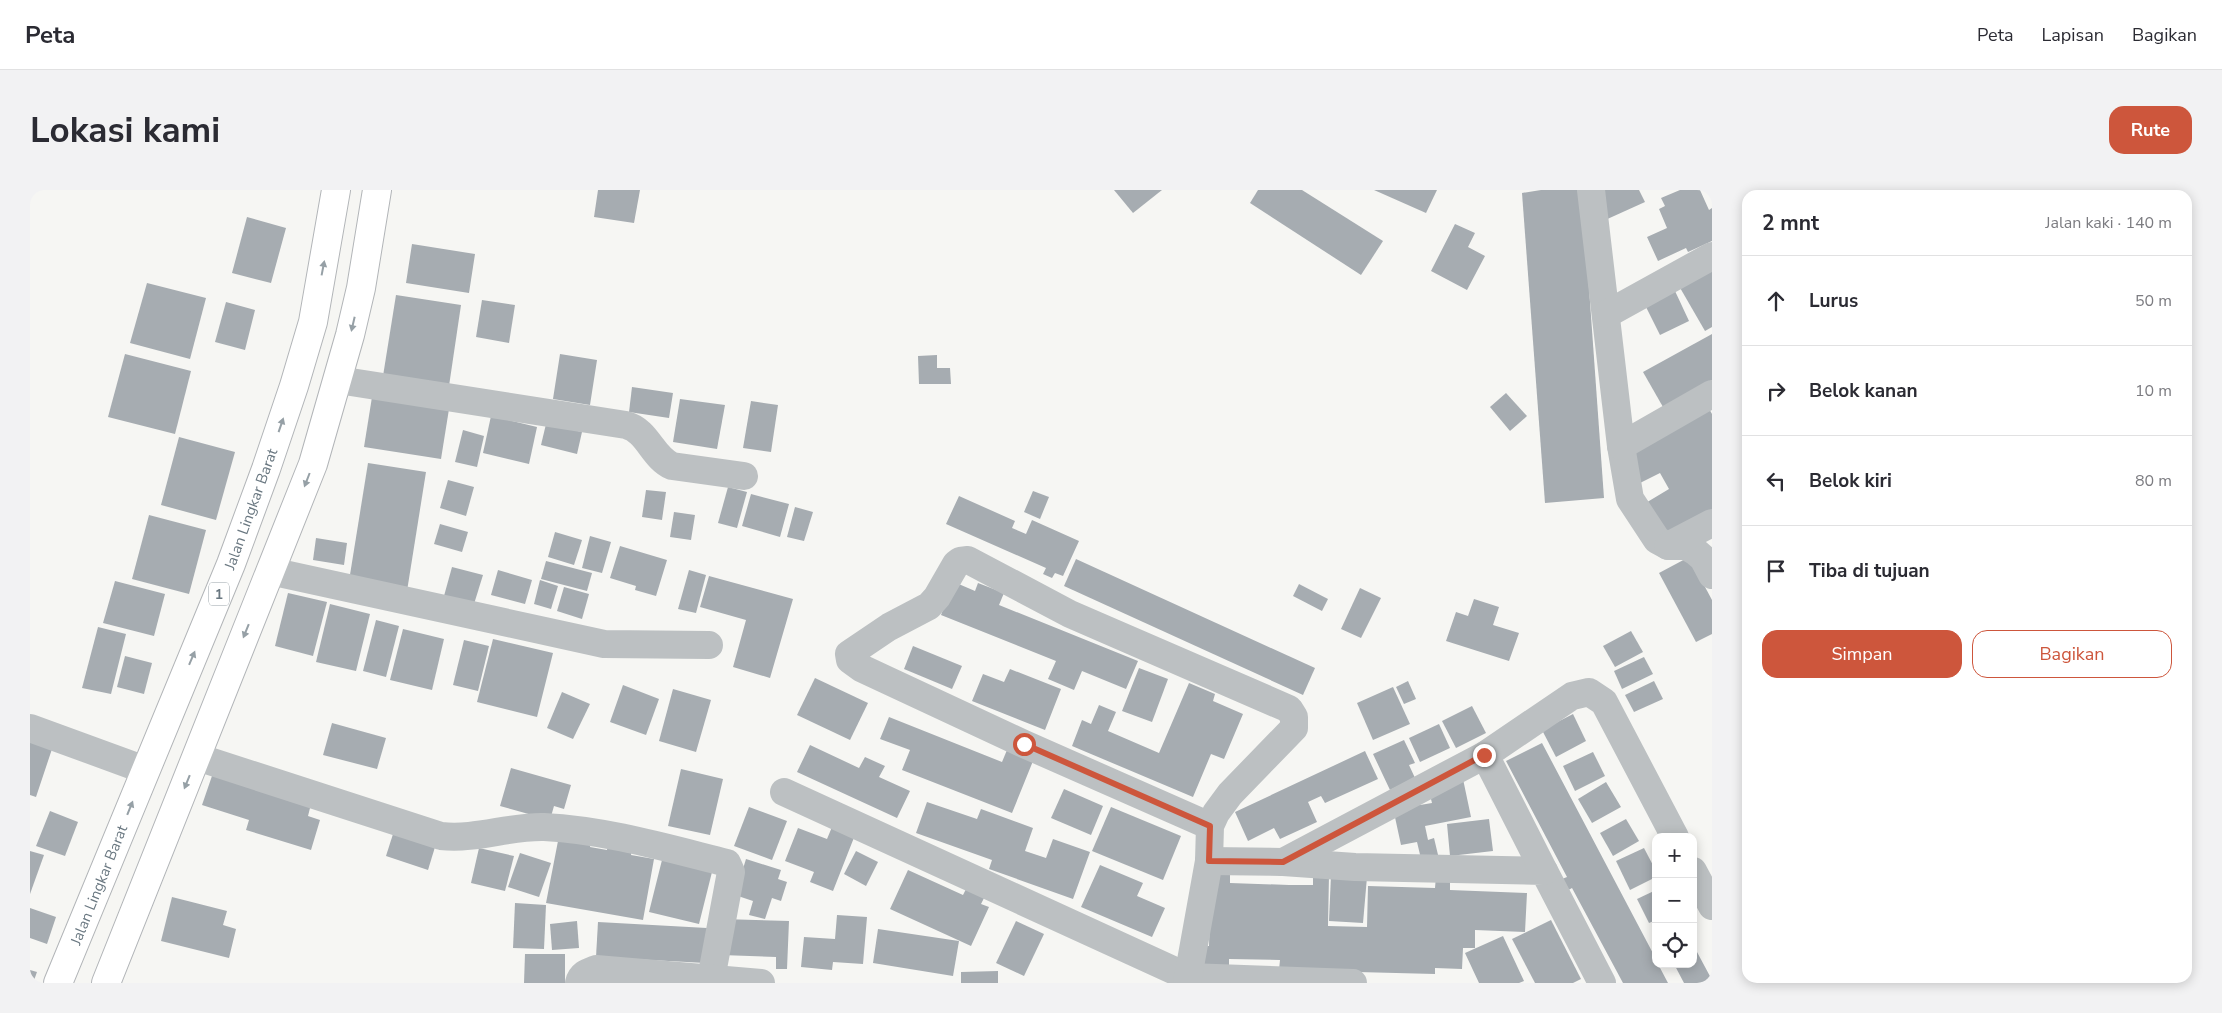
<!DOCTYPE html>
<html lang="id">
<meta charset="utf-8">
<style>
:root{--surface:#fff;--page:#f2f2f3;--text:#2b2b33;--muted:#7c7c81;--line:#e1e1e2;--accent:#cd563c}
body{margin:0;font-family:"Nunito Sans",sans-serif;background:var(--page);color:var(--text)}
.controls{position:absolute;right:15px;bottom:15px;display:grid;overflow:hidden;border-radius:10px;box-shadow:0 2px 12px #0003}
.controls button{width:45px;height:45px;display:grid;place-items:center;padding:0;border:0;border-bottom:1px solid var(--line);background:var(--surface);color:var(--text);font:25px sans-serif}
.stop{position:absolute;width:15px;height:15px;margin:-11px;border:4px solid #cd563c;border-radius:50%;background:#fff}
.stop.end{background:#cd563c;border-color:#fff;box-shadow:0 1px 5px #0008}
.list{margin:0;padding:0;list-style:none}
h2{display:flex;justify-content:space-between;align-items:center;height:65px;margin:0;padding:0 20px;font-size:21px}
h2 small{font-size:16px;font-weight:400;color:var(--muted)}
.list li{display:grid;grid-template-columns:32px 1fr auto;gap:15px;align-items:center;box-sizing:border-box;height:90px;padding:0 20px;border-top:1px solid var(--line)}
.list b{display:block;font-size:19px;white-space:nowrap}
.list em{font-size:16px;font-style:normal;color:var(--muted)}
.actions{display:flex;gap:10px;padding:15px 20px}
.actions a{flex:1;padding:11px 0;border:1px solid var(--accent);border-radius:15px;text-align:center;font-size:18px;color:var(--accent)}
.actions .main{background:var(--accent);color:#fff}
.icon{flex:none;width:28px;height:28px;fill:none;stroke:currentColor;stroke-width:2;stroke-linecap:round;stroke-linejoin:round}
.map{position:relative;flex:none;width:1682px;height:793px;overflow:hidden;border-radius:15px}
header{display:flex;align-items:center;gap:30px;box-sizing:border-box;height:70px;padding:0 25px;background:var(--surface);border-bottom:1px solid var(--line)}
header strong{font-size:24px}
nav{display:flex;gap:28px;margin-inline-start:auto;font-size:18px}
.intro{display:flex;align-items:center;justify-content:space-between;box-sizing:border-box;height:120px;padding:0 30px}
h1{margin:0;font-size:35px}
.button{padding:12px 22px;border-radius:15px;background:var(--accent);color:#fff;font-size:18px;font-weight:700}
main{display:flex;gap:30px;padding:0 30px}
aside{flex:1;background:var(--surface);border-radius:15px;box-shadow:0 2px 12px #0003}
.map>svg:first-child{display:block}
.building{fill:#a6acb1}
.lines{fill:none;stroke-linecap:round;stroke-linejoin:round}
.highway-casing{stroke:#b2b5b8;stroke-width:30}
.minor{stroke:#bcc0c2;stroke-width:28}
.highway{stroke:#fff;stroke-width:28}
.oneway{fill:#96a0a6}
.route{stroke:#cd563c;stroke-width:6}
.labels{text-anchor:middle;stroke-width:5;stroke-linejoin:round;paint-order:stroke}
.shield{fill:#fff;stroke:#96a0a6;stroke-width:1}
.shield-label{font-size:14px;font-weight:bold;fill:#697780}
.street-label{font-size:15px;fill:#697780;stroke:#fff}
</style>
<header>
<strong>Peta</strong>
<nav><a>Peta</a><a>Lapisan</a><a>Bagikan</a></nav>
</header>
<div class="intro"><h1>Lokasi kami</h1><a class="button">Rute</a></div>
<main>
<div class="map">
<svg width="1682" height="793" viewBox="0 0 1682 793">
<rect width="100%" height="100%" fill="#f6f6f3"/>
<g class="building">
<polygon points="568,0 610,0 604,33 564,27"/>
<polygon points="1084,0 1132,0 1103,23"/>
<polygon points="1228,0 1272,0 1353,51 1331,85 1220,13"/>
<polygon points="1344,0 1407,0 1396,23"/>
<polygon points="1511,0 1552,0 1574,308 1515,313 1492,3"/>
<polygon points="1570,0 1609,0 1615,12 1573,31"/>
<polygon points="1650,0 1670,0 1679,20 1682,18 1682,51 1658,62 1656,58 1628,71 1617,47 1637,38 1629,19 1635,16 1631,8"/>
<polygon points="217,27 256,38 241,93 202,83"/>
<polygon points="1425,34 1445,43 1438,57 1455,66 1437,100 1401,81"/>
<polygon points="382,54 445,64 439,103 376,93"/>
<polygon points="1682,78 1682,137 1675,141 1649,96"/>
<polygon points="117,93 176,108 160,169 100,153"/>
<polygon points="1645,101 1659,131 1630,145 1615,115"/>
<polygon points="366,105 431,115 419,196 353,186"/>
<polygon points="452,110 485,115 479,153 446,147"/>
<polygon points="196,112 225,120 215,160 185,152"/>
<polygon points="1682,144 1682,190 1633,217 1613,182"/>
<polygon points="95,164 161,181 145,244 78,227"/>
<polygon points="530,164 567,170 560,215 523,209"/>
<polygon points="907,165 907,178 920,178 921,194 889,194 888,166"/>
<polygon points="602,197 643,203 639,228 599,222"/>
<polygon points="1476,203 1497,226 1480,241 1460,217"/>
<polygon points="342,207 419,219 411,269 334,257"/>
<polygon points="650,209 695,215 687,259 643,252"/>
<polygon points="721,211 748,215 741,262 713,258"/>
<polygon points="1677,215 1682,224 1682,322 1634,349 1614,314 1639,299 1630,283 1610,293 1593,262"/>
<polygon points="461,226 507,237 499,274 453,263"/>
<polygon points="516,234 552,242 547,264 511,255"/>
<polygon points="433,240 454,246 447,277 425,272"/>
<polygon points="149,247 205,262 186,330 131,315"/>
<polygon points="338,273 396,282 377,401 319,391"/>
<polygon points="418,290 444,297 436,326 410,318"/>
<polygon points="698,297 717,302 707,338 688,333"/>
<polygon points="616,300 636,302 632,330 612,327"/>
<polygon points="1003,301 1019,307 1010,329 994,322"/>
<polygon points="721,304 759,314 750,347 712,336"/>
<polygon points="929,306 985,331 982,338 996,344 1002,330 1049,351 1033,386 1025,383 1022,388 1013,384 1016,378 916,334"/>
<polygon points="765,317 783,322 774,351 757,347"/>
<polygon points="644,322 665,325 661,350 640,347"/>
<polygon points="119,325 176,340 159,404 102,389"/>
<polygon points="410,334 438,342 432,362 404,354"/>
<polygon points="525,342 552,350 544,375 518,367"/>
<polygon points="560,346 581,352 572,383 552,378"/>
<polygon points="286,348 317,353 314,375 283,370"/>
<polygon points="590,356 637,370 626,406 605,400 606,396 580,388"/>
<polygon points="1659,367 1682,410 1682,444 1666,452 1629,383"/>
<polygon points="1046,369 1285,478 1273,505 1034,396"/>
<polygon points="516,371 562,383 557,401 511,389"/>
<polygon points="422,377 453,385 444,414 414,406"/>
<polygon points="468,380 502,390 495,414 461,405"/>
<polygon points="659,380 676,385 666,423 648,419"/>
<polygon points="679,386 763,409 740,488 703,477 716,430 670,417"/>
<polygon points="510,390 528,396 521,419 504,414"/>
<polygon points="85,391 135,404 124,446 73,433"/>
<polygon points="924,392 945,401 948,393 974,403 969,415 1108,471 1096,499 1052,481 1044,500 1018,489 1026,471 911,425"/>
<polygon points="1269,394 1298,409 1292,421 1263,406"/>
<polygon points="534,397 559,404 552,429 527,421"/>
<polygon points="1330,398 1351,408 1331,448 1311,439"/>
<polygon points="258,403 297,412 283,466 245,456"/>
<polygon points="1444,409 1469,417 1463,435 1489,443 1479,471 1416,451 1426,422 1438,426"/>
<polygon points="300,414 340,424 326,481 286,472"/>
<polygon points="346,430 369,436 356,487 333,481"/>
<polygon points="68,437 96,444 81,504 52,498"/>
<polygon points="373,439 414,449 402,500 360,490"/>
<polygon points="1601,441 1613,462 1585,477 1573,456"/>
<polygon points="463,449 523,463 507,527 447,512"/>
<polygon points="434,450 459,456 448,501 423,495"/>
<polygon points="883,456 932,476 922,499 874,479"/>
<polygon points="95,466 122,473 114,504 87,497"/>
<polygon points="1614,467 1623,484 1592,499 1584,481"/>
<polygon points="1109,478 1138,489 1122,532 1092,521"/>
<polygon points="980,479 1031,499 1015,540 942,511 953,484 974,492"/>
<polygon points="785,488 838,513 820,550 767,525"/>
<polygon points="1378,491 1386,509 1374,514 1366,497"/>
<polygon points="1624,491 1633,509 1604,522 1595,505"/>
<polygon points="1159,493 1185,504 1183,511 1213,524 1194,569 1181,564 1163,607 1042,556 1052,530 1061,534 1069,515 1086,522 1078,541 1129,563"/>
<polygon points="593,495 629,509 616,545 580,532"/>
<polygon points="1363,497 1380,534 1343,550 1327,513"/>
<polygon points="643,499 681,510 666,562 629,551"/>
<polygon points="532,502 560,514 543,549 517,538"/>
<polygon points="1442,516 1456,543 1426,558 1412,531"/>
<polygon points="1543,524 1556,551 1526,567 1512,540"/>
<polygon points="859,527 972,572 977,560 1003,571 982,623 872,580 880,560 850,549"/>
<polygon points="302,533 356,548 347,579 293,565"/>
<polygon points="1409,534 1420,558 1390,572 1379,548"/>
<polygon points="0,549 23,556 6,607 0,605"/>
<polygon points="1374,550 1385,573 1379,575 1385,588 1360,600 1343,564"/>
<polygon points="1512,553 1626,769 1626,774 1628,774 1638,793 1593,793 1542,698 1533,703 1527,691 1537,687 1476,571"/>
<polygon points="780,555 829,578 835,567 855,576 849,587 880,601 867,628 767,582"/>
<polygon points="1335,561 1348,589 1295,613 1291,606 1278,612 1287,632 1250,649 1244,638 1218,651 1205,622"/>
<polygon points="1563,562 1575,586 1545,601 1533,576"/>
<polygon points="481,578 541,595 534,619 524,616 520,630 470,616"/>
<polygon points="651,579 693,589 680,645 638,636"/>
<polygon points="183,583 281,614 278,626 290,630 281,660 216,640 219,630 172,615"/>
<polygon points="1433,589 1441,627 1395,636 1398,650 1404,648 1409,669 1392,673 1387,652 1371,655 1363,618 1390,612 1390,615 1402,613 1398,597"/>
<polygon points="1576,592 1591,617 1562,633 1548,609"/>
<polygon points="1034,599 1073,616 1061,645 1021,628"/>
<polygon points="897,612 947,629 951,619 1003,638 995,661 1016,668 1023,649 1060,662 1043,709 959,679 962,670 886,643"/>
<polygon points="719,617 757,631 742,670 704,656"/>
<polygon points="1081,617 1151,646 1133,690 1062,661"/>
<polygon points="20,621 48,632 35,666 6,656"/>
<polygon points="1459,629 1463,661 1420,666 1417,634"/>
<polygon points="1596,629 1609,651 1583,666 1570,643"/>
<polygon points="802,637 825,645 803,701 780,692 784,682 755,671 768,638 797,649"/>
<polygon points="363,644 405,657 398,680 356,666"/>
<polygon points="561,649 560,657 577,660 578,653 602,657 601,665 624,669 613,730 516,713 528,651"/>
<polygon points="449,658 484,666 475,701 441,693"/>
<polygon points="1614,658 1626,681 1626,687 1600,700 1586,671"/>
<polygon points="0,661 14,665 0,704"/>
<polygon points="826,661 848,672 836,696 814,684"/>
<polygon points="490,663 521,673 509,707 478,697"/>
<polygon points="633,666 683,678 669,734 619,722"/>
<polygon points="716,669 751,680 748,689 757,692 751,711 742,708 735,729 719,725 723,711 705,705"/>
<polygon points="1070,675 1113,693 1107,706 1135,718 1122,747 1051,717"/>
<polygon points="878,680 933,705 938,695 956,704 951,714 959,717 941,756 860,719"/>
<polygon points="1181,682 1200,683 1200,693 1259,695 1283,695 1283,685 1299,685 1298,736 1337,737 1338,696 1405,698 1406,686 1420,687 1420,700 1497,703 1495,742 1445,740 1445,758 1433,758 1432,779 1405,778 1405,784 1249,780 1250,770 1199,769 1199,778 1167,777 1167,756 1179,756"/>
<polygon points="1301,685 1337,687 1333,733 1299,731"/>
<polygon points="1626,700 1626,730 1619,733 1607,709"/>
<polygon points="142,707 197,721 193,735 206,739 199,768 131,751"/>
<polygon points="485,713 516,715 514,759 483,758"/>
<polygon points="0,718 26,727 17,754 0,748"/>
<polygon points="807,725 837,727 833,774 803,772 802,780 771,777 774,747 805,749"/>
<polygon points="692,729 759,731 757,779 746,779 746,767 691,765"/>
<polygon points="1521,730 1551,789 1543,793 1505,793 1482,749"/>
<polygon points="547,731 549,758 522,760 520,734"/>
<polygon points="986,731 1014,744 994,786 966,773"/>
<polygon points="568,732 677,738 675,773 566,767"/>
<polygon points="848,739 929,751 923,786 843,773"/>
<polygon points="1473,746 1494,791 1489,793 1449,793 1435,763"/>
<polygon points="1667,762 1682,790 1676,793 1654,793 1644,774 1663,774 1663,764"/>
<polygon points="495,764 535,764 535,793 494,793"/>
<polygon points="0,780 7,782 3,793 0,793"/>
<polygon points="968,781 968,793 931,793 931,782"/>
</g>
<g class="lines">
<defs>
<g id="highway">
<polyline points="28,793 201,374 236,279 264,196 283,132 306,0"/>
<polyline points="76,793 283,274 320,145 331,98 347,0"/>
</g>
</defs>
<use href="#highway" class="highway-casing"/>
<g class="minor">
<polyline points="1561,0 1591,256 1600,309 1627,350 1638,356 1656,356 1666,362 1673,368 1682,385"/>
<polyline points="1577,124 1682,66"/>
<path d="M308,190L596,235C618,241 622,267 642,276L714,286"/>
<polyline points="1591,256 1682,204"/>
<polyline points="1638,356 1682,333"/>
<polyline points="240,381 574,454 679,455"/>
<polyline points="0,538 115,580"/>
<polyline points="1455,565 1542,506 1559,502 1574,512 1645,647"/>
<path d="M167,567L411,646C446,650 479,636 514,637C576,640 637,658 697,673L701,682L681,789"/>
<polyline points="754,602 1158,787 1323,793"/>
<polyline points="1179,671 1253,672 1325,677 1514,681 1572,793"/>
<polyline points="1253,672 1455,565 1514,681"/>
<polyline points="1663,681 1682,716"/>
<path d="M549,793C551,784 558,782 566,779L731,793"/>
<polyline points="1157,793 1179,671 1180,636 1186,623 1200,604 1264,538 1264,527 1259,519 1040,424 938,370 930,371 926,374 907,407 899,416 859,437 819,464 820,470 831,478 994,554 1180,636"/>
</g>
<use href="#highway" class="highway"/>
</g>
<defs><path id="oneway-solid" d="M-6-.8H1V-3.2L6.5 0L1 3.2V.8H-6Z" transform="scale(1.25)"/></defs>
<g class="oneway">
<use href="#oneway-solid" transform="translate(293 78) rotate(-79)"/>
<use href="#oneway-solid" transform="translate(323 134) rotate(103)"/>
<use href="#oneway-solid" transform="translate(251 235) rotate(-71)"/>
<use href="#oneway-solid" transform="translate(277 290) rotate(111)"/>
<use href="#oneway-solid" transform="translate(216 441) rotate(112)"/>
<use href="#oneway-solid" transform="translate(162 468) rotate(-67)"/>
<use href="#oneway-solid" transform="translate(157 592) rotate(112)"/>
<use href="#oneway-solid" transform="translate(100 618) rotate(-68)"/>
</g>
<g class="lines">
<polyline class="route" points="994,554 1180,636 1179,671 1253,672 1454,565"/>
</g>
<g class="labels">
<rect class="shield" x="179" y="392.5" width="20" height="23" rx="4"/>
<g class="shield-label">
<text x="189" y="409">1</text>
</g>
<g class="street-label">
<text transform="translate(221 319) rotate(-70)" y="5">Jalan Lingkar Barat</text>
<text transform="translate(69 695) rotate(-68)" y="5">Jalan Lingkar Barat</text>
</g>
</g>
</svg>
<div class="controls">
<button>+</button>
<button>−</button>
<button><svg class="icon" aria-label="locate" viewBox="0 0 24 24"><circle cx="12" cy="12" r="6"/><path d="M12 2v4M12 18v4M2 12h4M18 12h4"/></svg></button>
</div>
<div class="stop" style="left:994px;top:554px"></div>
<div class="stop end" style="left:1454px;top:565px"></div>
</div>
<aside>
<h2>2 mnt<small>Jalan kaki · 140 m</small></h2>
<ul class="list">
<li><svg class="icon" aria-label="ahead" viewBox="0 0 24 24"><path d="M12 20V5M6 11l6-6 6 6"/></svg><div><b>Lurus</b></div><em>50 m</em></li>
<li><svg class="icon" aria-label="right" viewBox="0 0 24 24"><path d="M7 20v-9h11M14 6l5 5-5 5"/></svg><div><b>Belok kanan</b></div><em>10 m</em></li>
<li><svg class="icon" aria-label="left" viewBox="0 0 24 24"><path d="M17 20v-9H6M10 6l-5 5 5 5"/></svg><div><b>Belok kiri</b></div><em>80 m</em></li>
<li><svg class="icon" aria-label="arrive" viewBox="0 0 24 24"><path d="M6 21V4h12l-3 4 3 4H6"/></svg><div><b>Tiba di tujuan</b></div></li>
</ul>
<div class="actions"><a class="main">Simpan</a><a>Bagikan</a></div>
</aside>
</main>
